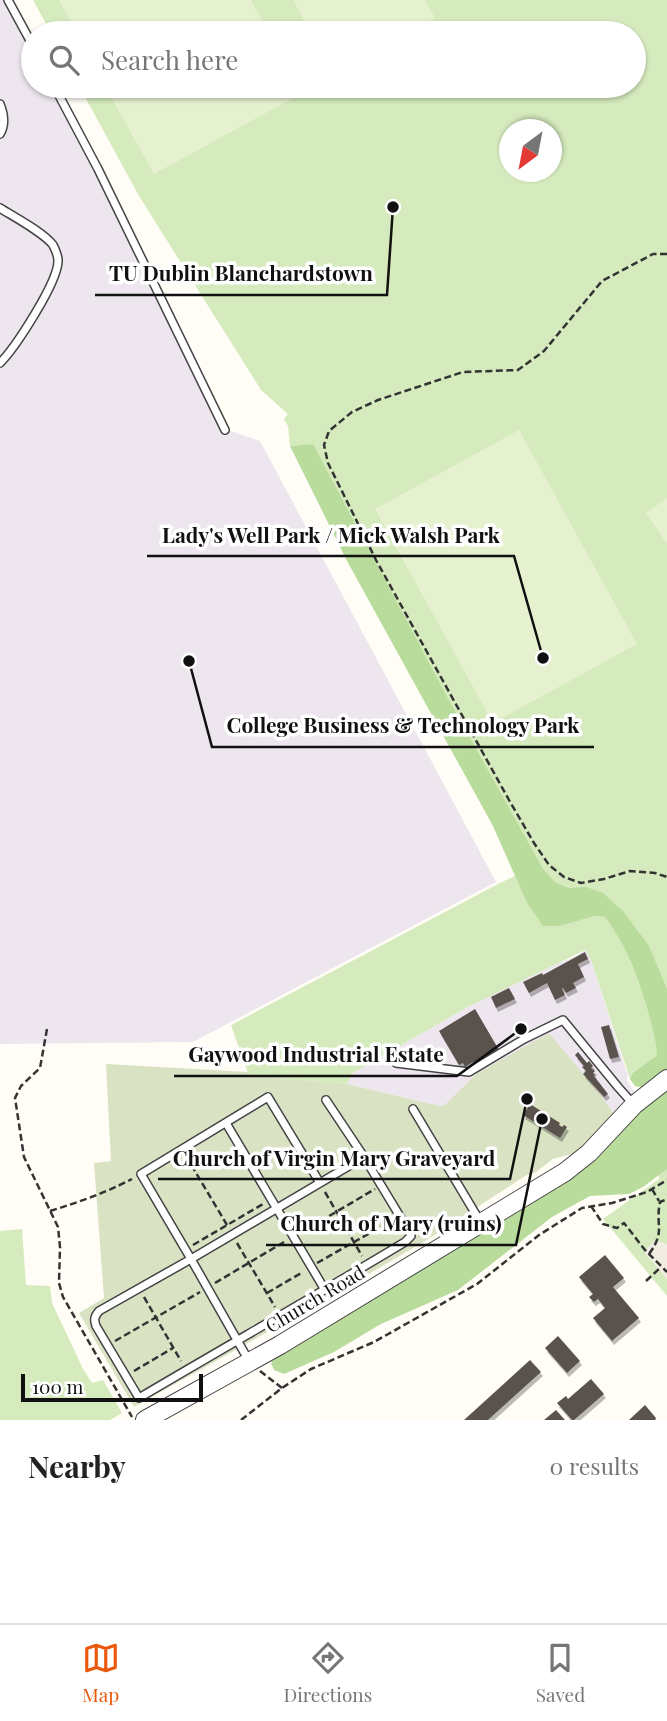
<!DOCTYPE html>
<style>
:root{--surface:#fff;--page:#f6f6f6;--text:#222;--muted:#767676;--line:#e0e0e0;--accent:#ea580c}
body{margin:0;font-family:"Playfair Display",serif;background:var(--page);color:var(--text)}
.compass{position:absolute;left:499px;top:119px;width:63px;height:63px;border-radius:50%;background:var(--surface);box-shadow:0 2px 5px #0004;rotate:212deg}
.scale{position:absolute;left:21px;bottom:18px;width:182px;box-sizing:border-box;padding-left:7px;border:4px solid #111;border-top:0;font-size:19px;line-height:24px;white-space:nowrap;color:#111;-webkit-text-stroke:5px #fff;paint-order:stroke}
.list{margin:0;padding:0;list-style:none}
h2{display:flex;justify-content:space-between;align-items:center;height:91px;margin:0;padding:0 28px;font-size:30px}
h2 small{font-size:23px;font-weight:400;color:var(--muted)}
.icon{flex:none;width:38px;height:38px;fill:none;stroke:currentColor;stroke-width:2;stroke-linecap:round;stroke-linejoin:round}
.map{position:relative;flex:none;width:667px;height:1420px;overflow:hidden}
.search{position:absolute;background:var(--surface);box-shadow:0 2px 5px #0004;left:21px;right:21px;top:21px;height:77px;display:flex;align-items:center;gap:18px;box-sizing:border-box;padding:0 24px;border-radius:38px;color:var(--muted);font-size:26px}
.sheet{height:203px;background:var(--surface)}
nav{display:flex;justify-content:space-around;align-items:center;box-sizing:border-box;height:98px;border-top:2px solid var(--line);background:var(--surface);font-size:19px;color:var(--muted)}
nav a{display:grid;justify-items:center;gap:4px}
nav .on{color:var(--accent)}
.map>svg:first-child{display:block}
.industrial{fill:#eee6ef}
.green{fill:#d5ebbd;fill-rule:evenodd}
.forest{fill:#b9dc9c}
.cemetery{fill:#d9e3c4}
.pitch{fill:#e6f2cf}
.plaza{fill:#f1ede2}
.building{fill:#5a524d;filter:url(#shadow)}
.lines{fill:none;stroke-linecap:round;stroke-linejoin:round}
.service-casing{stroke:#444;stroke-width:10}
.tertiary-casing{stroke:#444;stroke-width:20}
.path{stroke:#333;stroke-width:2.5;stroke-dasharray:7 3.5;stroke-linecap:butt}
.service{stroke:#fff;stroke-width:7}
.tertiary{stroke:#fff;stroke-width:18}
.labels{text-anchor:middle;stroke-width:7;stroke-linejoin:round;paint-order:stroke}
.street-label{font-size:19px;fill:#111;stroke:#fff}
.leader{fill:none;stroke:#111;stroke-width:2.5}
.callout-dot{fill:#111;stroke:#fff;stroke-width:2.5}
.callout-label{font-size:21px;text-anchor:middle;font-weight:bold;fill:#111;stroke:#fff;stroke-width:7;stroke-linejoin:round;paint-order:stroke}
</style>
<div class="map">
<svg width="667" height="1420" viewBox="0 0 667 1420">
<defs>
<filter id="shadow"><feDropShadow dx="2" dy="4" stdDeviation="0" flood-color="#0004"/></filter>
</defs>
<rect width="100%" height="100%" fill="#fffdf5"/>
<g class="industrial">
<polygon points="0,0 8,0 33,46 33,86 54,86 225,429 260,441 496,882 193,1042 0,1044"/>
<polygon points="585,950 591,960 628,1076 627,1081 635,1092 615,1115 600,1093 577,1068 476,1074 445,1106 440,1106 347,1084 353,1073 466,1008 546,968 576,956"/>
</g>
<g class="green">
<path d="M33,0H667V1296L603,1219L659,1179L652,1061L632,1072L630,1079L591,960L585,950L466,1008L353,1073L347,1084L249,1076L231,1025L498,884L515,876L526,901L560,926L595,916L605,917L618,933L641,984L648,1010L647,986L612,908L548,902L304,445L290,446L288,426L284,419L288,414L261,390L139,196L79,86H634V33H51ZM510,130H552V172H510Z"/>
<polygon points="22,1229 26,1285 50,1286 52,1303 83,1369 92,1383 103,1380 122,1413 110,1420 0,1420 0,1231"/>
</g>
<g class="forest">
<path d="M313,444L445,693L543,869L555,882L568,888L586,887L603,893L623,911L649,946L667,989V1071L644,1088L635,1086L630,1079L632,1073L657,1056C657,1043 653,1031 650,1018C640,982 628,947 605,917L595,916L560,926H543L526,901L493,826L347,561L290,446Z"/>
<polygon points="667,1088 667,1169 643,1187 629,1194 590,1196 552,1217 458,1290 381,1324 334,1352 284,1374 274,1370 271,1363 275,1357 634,1115"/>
</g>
<path class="cemetery" d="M549,1033C571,1060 595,1086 615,1115L591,1143L576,1153L553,1159L536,1172L525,1176L430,1238L330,1297L134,1407L79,1313L104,1298L94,1163L111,1161L106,1064L249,1072L250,1076L347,1084L440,1106L445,1105L476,1074Z"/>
<g class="pitch">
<polygon points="59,0 251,0 269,33 77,33"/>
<polygon points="293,0 425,0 435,18 407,33 311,33"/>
<polygon points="105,86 298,86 302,93 154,174"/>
<polygon points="519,430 637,644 493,723 375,509"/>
<polygon points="667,498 667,544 646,513"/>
</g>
<polygon class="plaza" points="655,1240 667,1244 667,1279 644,1252"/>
<g class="building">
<polygon points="585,952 588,959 578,964 584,977 573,983 576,988 566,993 563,988 562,989 565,995 555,1000 547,983 529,993 523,982 542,973 543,975"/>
<polygon points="509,988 515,999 496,1008 491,997"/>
<polygon points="475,1009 499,1050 474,1064 473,1062 465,1067 463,1063 459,1065 439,1031"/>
<polygon points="609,1025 619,1057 610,1059 601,1027"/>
<polygon points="578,1052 587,1063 589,1061 593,1066 591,1068 595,1071 593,1073 595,1075 594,1076 608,1094 604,1097 583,1074 586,1071 582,1067 584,1066 575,1055"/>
<polygon points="530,1104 560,1123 559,1125 562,1127 564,1125 567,1127 560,1138 523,1115"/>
<polygon points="605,1255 624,1278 613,1287 639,1318 612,1341 593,1318 605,1308 598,1299 594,1302 589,1297 593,1294 579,1277"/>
<polygon points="558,1336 580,1361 567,1373 545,1348"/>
<polygon points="530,1360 541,1372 488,1420 464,1420"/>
<polygon points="591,1379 604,1394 574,1420 572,1420 557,1403 566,1396 568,1399"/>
<polygon points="645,1405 656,1418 655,1420 629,1420"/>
<polygon points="556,1410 565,1420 544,1420"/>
</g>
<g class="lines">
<defs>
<g id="service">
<polyline points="8,0 33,46"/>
<polyline points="54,86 98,169 225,430"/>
<path d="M0,104C4,114 6,124 0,134"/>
<path d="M0,208C14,217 43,232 53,245C55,249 58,256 58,260C59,281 15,348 0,363"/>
<polyline points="396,1063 469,1072 524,1039 563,1020 618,1087 634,1105"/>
<polyline points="326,1100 364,1157"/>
<polyline points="413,1109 481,1223"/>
<polyline points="226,1123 325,1290"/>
<path d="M249,1361L191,1259L99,1311C94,1317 94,1320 96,1326L139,1398C227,1346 317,1295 405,1242L411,1236L410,1233L364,1157L191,1259L141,1174L268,1097L320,1183"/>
</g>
<polyline id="tertiary" points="145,1420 280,1345 565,1172 589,1153 634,1105 667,1079"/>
</defs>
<use href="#service" class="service-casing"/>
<use href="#tertiary" class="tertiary-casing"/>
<g class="path">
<polyline points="667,254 653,254 602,281 544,351 518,370 463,372 378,400 352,412 329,431 324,445 328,463 376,560 509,800 534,843 549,865 564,877 581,883 604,879 630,871 655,873 667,877"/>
<polyline points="47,1029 40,1068 21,1086 15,1098 24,1157 58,1227 60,1247 59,1283 63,1297 132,1417"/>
<polyline points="186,1156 227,1225"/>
<polyline points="652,1189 659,1201"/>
<polyline points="325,1192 362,1256"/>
<polyline points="591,1206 603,1224 617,1228 624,1223 645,1250 667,1272"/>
<path d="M50,1211C79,1202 105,1193 132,1179"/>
<polyline points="302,1232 375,1189"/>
<polyline points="237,1243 275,1307"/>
<polyline points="193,1245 263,1204"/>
<path d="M649,1254C666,1231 655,1226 660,1202L667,1199"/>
<polyline points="317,1263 391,1221"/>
<polyline points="646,1281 661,1267"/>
<polyline points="215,1283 284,1242"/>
<polyline points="267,1293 303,1272"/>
<polyline points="144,1297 181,1361"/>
<polyline points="115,1341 200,1292"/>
<polyline points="134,1371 173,1348"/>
<polyline points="260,1371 282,1388"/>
<polyline points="241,1420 282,1388 311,1369 374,1342 477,1284 539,1235 582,1208 612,1203 647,1192 667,1180"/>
</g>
<use href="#service" class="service"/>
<use href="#tertiary" class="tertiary"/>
</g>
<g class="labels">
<g class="street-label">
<text transform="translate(315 1299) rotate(-31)" y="7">Church Road</text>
</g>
</g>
<path class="leader" d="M393 207L387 295H95M543 658L514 556H147M189 661L212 747H594M521 1029L457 1076H174M527 1099L510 1179H158M542 1119L516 1245H266"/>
<g class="callout-dot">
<circle cx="393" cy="207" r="7"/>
<circle cx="543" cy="658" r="7"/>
<circle cx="189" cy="661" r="7"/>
<circle cx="521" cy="1029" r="7"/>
<circle cx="527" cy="1099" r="7"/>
<circle cx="542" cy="1119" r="7"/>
</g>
<g class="callout-label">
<text x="241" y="281">TU Dublin Blanchardstown</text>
<text x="331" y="543">Lady's Well Park / Mick Walsh Park</text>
<text x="403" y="733">College Business &amp; Technology Park</text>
<text x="316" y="1062">Gaywood Industrial Estate</text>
<text x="334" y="1166">Church of Virgin Mary Graveyard</text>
<text x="391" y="1231">Church of Mary (ruins)</text>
</g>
</svg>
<svg class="compass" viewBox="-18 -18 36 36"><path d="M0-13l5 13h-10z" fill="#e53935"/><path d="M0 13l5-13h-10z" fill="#767676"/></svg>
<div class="scale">100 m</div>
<div class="search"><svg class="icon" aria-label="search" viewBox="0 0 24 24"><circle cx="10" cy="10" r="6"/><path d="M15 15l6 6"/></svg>Search here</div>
</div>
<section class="sheet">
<h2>Nearby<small>0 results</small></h2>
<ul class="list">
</ul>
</section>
<nav>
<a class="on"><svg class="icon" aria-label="map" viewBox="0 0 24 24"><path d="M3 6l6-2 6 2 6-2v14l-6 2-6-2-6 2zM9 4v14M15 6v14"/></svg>Map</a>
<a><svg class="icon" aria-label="directions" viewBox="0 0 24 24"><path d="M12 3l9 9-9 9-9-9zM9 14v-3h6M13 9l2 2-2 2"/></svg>Directions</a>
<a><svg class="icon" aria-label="saved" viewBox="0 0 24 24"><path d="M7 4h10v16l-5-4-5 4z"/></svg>Saved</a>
</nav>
